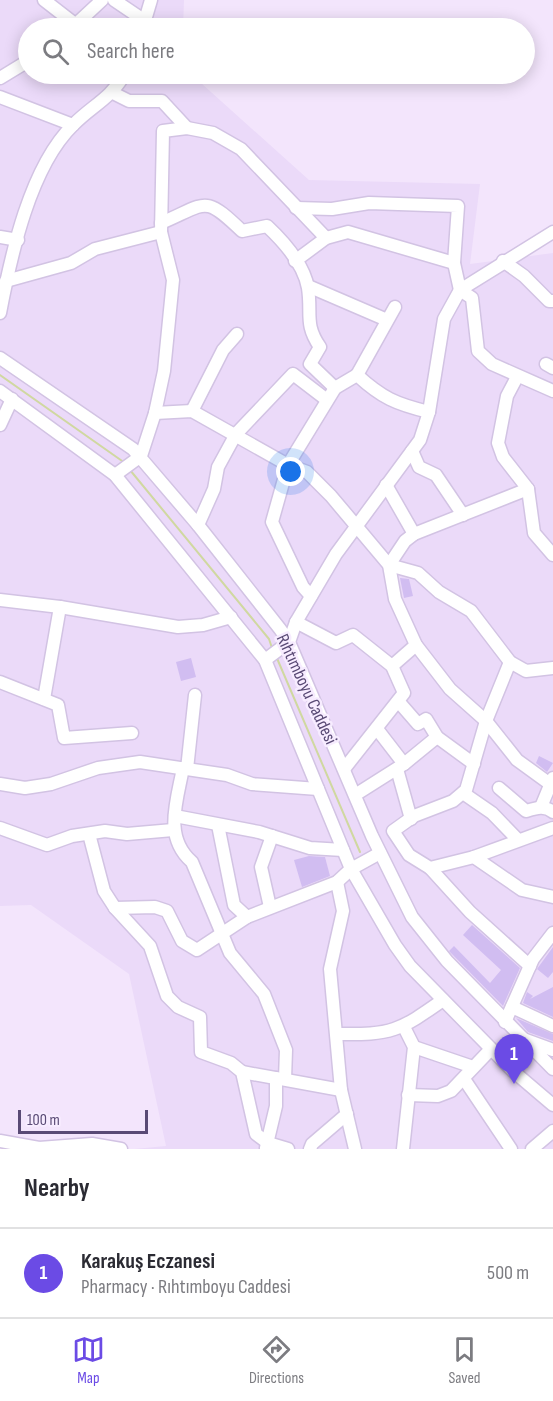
<!DOCTYPE html>
<meta charset="utf-8">
<style>
:root{--surface:#fff;--page:#f7f7f7;--text:#2b2b33;--muted:#7c7c81;--line:#e1e1e2;--accent:#6b4be5}
body{margin:0;font-family:"Sofia Sans Condensed",sans-serif;background:var(--page);color:var(--text)}
.scale{position:absolute;left:18px;bottom:15px;width:130px;box-sizing:border-box;padding-left:6px;border:3px solid #594a75;border-top:0;font-size:16px;line-height:21px;white-space:nowrap;color:#594a75;-webkit-text-stroke:4px #f7ecff;paint-order:stroke}
.you{position:absolute;left:291px;top:472px;width:21px;height:21px;margin:-15px;border:4px solid #fff;border-radius:50%;background:#1a73e8;box-shadow:0 0 0 9px #1a73e833}
.badge{display:grid;place-items:center;width:39px;height:39px;border-radius:50%;background:var(--accent);color:#fff;font-size:20px;font-weight:700}
.pin{position:absolute;translate:-50% -50px;filter:drop-shadow(0 2px 3px #0008)}
.pin::after{content:'';position:absolute;top:32px;width:21px;height:18px;background:inherit;clip-path:polygon(0 0,100% 0,50% 100%)}
.list{margin:0;padding:0;list-style:none}
h2{display:flex;justify-content:space-between;align-items:center;height:78px;margin:0;padding:0 24px;font-size:26px}
h2 small{font-size:20px;font-weight:400;color:var(--muted)}
.list li{display:grid;grid-template-columns:39px 1fr auto;gap:18px;align-items:center;box-sizing:border-box;height:90px;padding:0 24px;border-top:2px solid var(--line)}
.list b{display:block;font-size:22px;white-space:nowrap}
.list p{margin:0;font-size:20px;white-space:nowrap;color:var(--muted)}
.list em{font-size:20px;font-style:normal;color:var(--muted)}
.icon{flex:none;width:33px;height:33px;fill:none;stroke:currentColor;stroke-width:2;stroke-linecap:round;stroke-linejoin:round}
.map{position:relative;flex:none;width:553px;height:1149px;overflow:hidden}
.search{position:absolute;background:var(--surface);box-shadow:0 3px 15px #0003;left:18px;right:18px;top:18px;height:66px;display:flex;align-items:center;gap:15px;box-sizing:border-box;padding:0 21px;border-radius:33px;color:var(--muted);font-size:22px}
.sheet{height:168px;background:var(--surface)}
nav{display:flex;justify-content:space-around;align-items:center;box-sizing:border-box;height:84px;border-top:2px solid var(--line);background:var(--surface);font-size:16px;color:var(--muted)}
nav a{display:grid;justify-items:center;gap:3px}
nav .on{color:var(--accent)}
.map>svg:first-child{display:block}
.residential{fill:#ebdaf9}
.lines{fill:none;stroke-linecap:round;stroke-linejoin:round}
.stream{stroke:#d0d8a0;stroke-width:2}
.building{fill:#d1bdf1}
.minor-casing{stroke:#d2c3e3;stroke-width:15}
.minor{stroke:#fff;stroke-width:12}
.labels{text-anchor:middle;stroke-width:5;stroke-linejoin:round;paint-order:stroke}
.street-label{font-size:18px;fill:#594a75;stroke:#f7ecff}
</style>
<div class="map">
<svg width="553" height="1149" viewBox="0 0 553 1149">
<rect width="100%" height="100%" fill="#f3e5fc"/>
<polygon class="residential" points="0,0 184,0 183,28 28,28 28,74 191,74 309,180 480,184 470,264 553,253 553,1149 134,1149 166,1146 129,974 31,905 0,906"/>
<g class="lines">
<g class="stream">
<polyline points="0,375 125,463"/>
<polyline points="130,470 269,639 272,648"/>
<polyline points="276,656 360,852"/>
</g>
</g>
<g class="building">
<polygon points="400,578 409,579 413,596 404,598"/>
<polygon points="191,658 196,677 181,681 176,662"/>
<polygon points="539,756 553,763 547,772 536,763"/>
<polygon points="309,856 325,857 330,876 302,887 294,860"/>
<polygon points="472,925 520,968 503,1006 449,951 454,946 490,983 501,970 463,935"/>
<polygon points="553,947 553,972 548,978 537,969"/>
<polygon points="553,987 553,1017 523,1003 527,992 533,996 530,999"/>
<polygon points="516,1018 553,1034 553,1041 528,1032"/>
</g>
<g class="lines">
<defs>
<g id="minor">
<polyline points="44,0 80,28"/>
<polyline points="114,0 145,21"/>
<polyline points="143,27 151,0"/>
<polyline points="72,28 102,0"/>
<polyline points="0,78 28,61"/>
<polyline points="113,93 129,101 162,101 187,128"/>
<polyline points="0,97 73,125"/>
<polyline points="296,208 332,209 369,203 458,206 454,263 460,290 472,298 478,351 492,364 553,391"/>
<path d="M161,223C208,203 203,194 242,231L267,226C283,241 304,265 308,288C312,314 304,324 320,347L310,364L335,388"/>
<polyline points="0,237 18,240"/>
<polyline points="295,261 326,238 348,232 454,263"/>
<polyline points="503,261 524,276 549,301 553,301"/>
<polyline points="6,281 71,263 95,249 161,232"/>
<polyline points="308,286 387,320"/>
<path d="M0,313C11,255 30,167 73,125C94,104 108,101 125,74"/>
<polyline points="0,358 133,449 198,525 280,629 289,642 372,836 412,917 447,961 553,1069"/>
<polyline points="546,364 553,368"/>
<polyline points="357,375 395,307"/>
<polyline points="517,377 507,396 498,443 503,457 528,489 534,533 553,555"/>
<polyline points="0,391 115,475 265,660 351,869 395,945 410,966 513,1071 553,1105"/>
<polyline points="192,411 223,350 237,334"/>
<polyline points="155,413 192,411 288,465 307,472 331,496 389,565 395,599 416,645 450,689 486,721 517,760 550,784"/>
<polyline points="0,425 12,399"/>
<polyline points="412,451 419,467 436,475 463,515"/>
<polyline points="115,475 141,456 155,413 164,371 173,280 161,232 163,131 187,128 213,133 241,149 326,238"/>
<polyline points="386,485 414,534"/>
<polyline points="528,489 414,534 405,541 389,565 418,573 439,592 471,611 510,662 526,671 553,668"/>
<polyline points="198,525 214,489 218,467 236,434 293,374 327,400"/>
<path d="M311,596L303,587L272,522L288,465L335,388L357,375C382,398 396,404 429,412"/>
<polyline points="0,600 60,607 178,627 203,625 231,617"/>
<polyline points="296,622 336,643 353,635 392,666 404,693 344,769"/>
<polyline points="265,660 289,642 296,622 336,554 420,440 429,412 444,319 460,290 553,232"/>
<polyline points="510,662 486,721 466,790 453,801 414,816 393,831 409,855 430,868 474,857 553,828"/>
<polyline points="392,666 416,645"/>
<polyline points="0,682 58,705 64,738 132,733"/>
<polyline points="44,699 60,607"/>
<polyline points="398,701 418,724 426,719 437,737 474,764"/>
<polyline points="377,729 404,764"/>
<path d="M183,768C177,801 163,837 192,862L230,953L264,994L286,1050L285,1079"/>
<polyline points="187,769 195,695"/>
<polyline points="397,769 411,819"/>
<polyline points="0,784 25,788 51,784 98,768 140,762 227,775 252,784 318,789"/>
<path d="M499,788L526,811C536,808 545,805 553,812"/>
<polyline points="463,793 492,813 518,840"/>
<polyline points="355,795 404,764 437,737"/>
<polyline points="541,807 553,778"/>
<polyline points="175,816 259,832 310,848 343,850"/>
<polyline points="218,825 234,905 247,917"/>
<polyline points="0,828 47,845 72,836 105,831 127,834 173,830"/>
<polyline points="89,834 104,891 115,908 150,946 167,996 178,1007 200,1017 201,1052 231,1063 242,1072 256,1134 268,1143 288,1149"/>
<polyline points="474,857 522,890 553,897"/>
<polyline points="430,868 470,912 530,966"/>
<polyline points="337,882 343,911 330,969 341,1090 355,1149"/>
<polyline points="270,907 261,867 272,836"/>
<polyline points="115,908 155,907 167,911 182,941 197,950 247,917 337,882 351,869 380,853"/>
<polyline points="512,1007 553,1026"/>
<polyline points="505,1022 533,959 553,933"/>
<path d="M337,1034C392,1035 399,1031 443,1000"/>
<polyline points="523,1039 553,1050"/>
<polyline points="414,1047 473,1067"/>
<polyline points="242,1072 341,1090"/>
<polyline points="464,1079 511,1149"/>
<polyline points="408,1095 438,1096 451,1091 491,1049"/>
<polyline points="0,1141 39,1148 92,1144 121,1149"/>
<polyline points="266,1148 276,1106 276,1078"/>
<polyline points="310,1149 312,1144 347,1114"/>
<polyline points="403,1149 414,1047 404,1027"/>
<polyline points="532,1149 553,1131"/>
</g>
</defs>
<use href="#minor" class="minor-casing"/>
<use href="#minor" class="minor"/>
</g>
<g class="labels">
<g class="street-label">
<text transform="translate(307 689) rotate(65)" y="6">Rıhtımboyu Caddesi</text>
</g>
</g>
</svg>
<div class="scale">100 m</div>
<div class="you"></div>
<div class="pin badge" style="left:514px;top:1084px">1</div>
<div class="search"><svg class="icon" aria-label="search" viewBox="0 0 24 24"><circle cx="10" cy="10" r="6"/><path d="M15 15l6 6"/></svg>Search here</div>
</div>
<section class="sheet">
<h2>Nearby<small></small></h2>
<ul class="list">
<li><span class="badge">1</span><div><b>Karakuş Eczanesi</b><p>Pharmacy · Rıhtımboyu Caddesi</p></div><em>500 m</em></li>
</ul>
</section>
<nav>
<a class="on"><svg class="icon" aria-label="map" viewBox="0 0 24 24"><path d="M3 6l6-2 6 2 6-2v14l-6 2-6-2-6 2zM9 4v14M15 6v14"/></svg>Map</a>
<a><svg class="icon" aria-label="directions" viewBox="0 0 24 24"><path d="M12 3l9 9-9 9-9-9zM9 14v-3h6M13 9l2 2-2 2"/></svg>Directions</a>
<a><svg class="icon" aria-label="saved" viewBox="0 0 24 24"><path d="M7 4h10v16l-5-4-5 4z"/></svg>Saved</a>
</nav>
